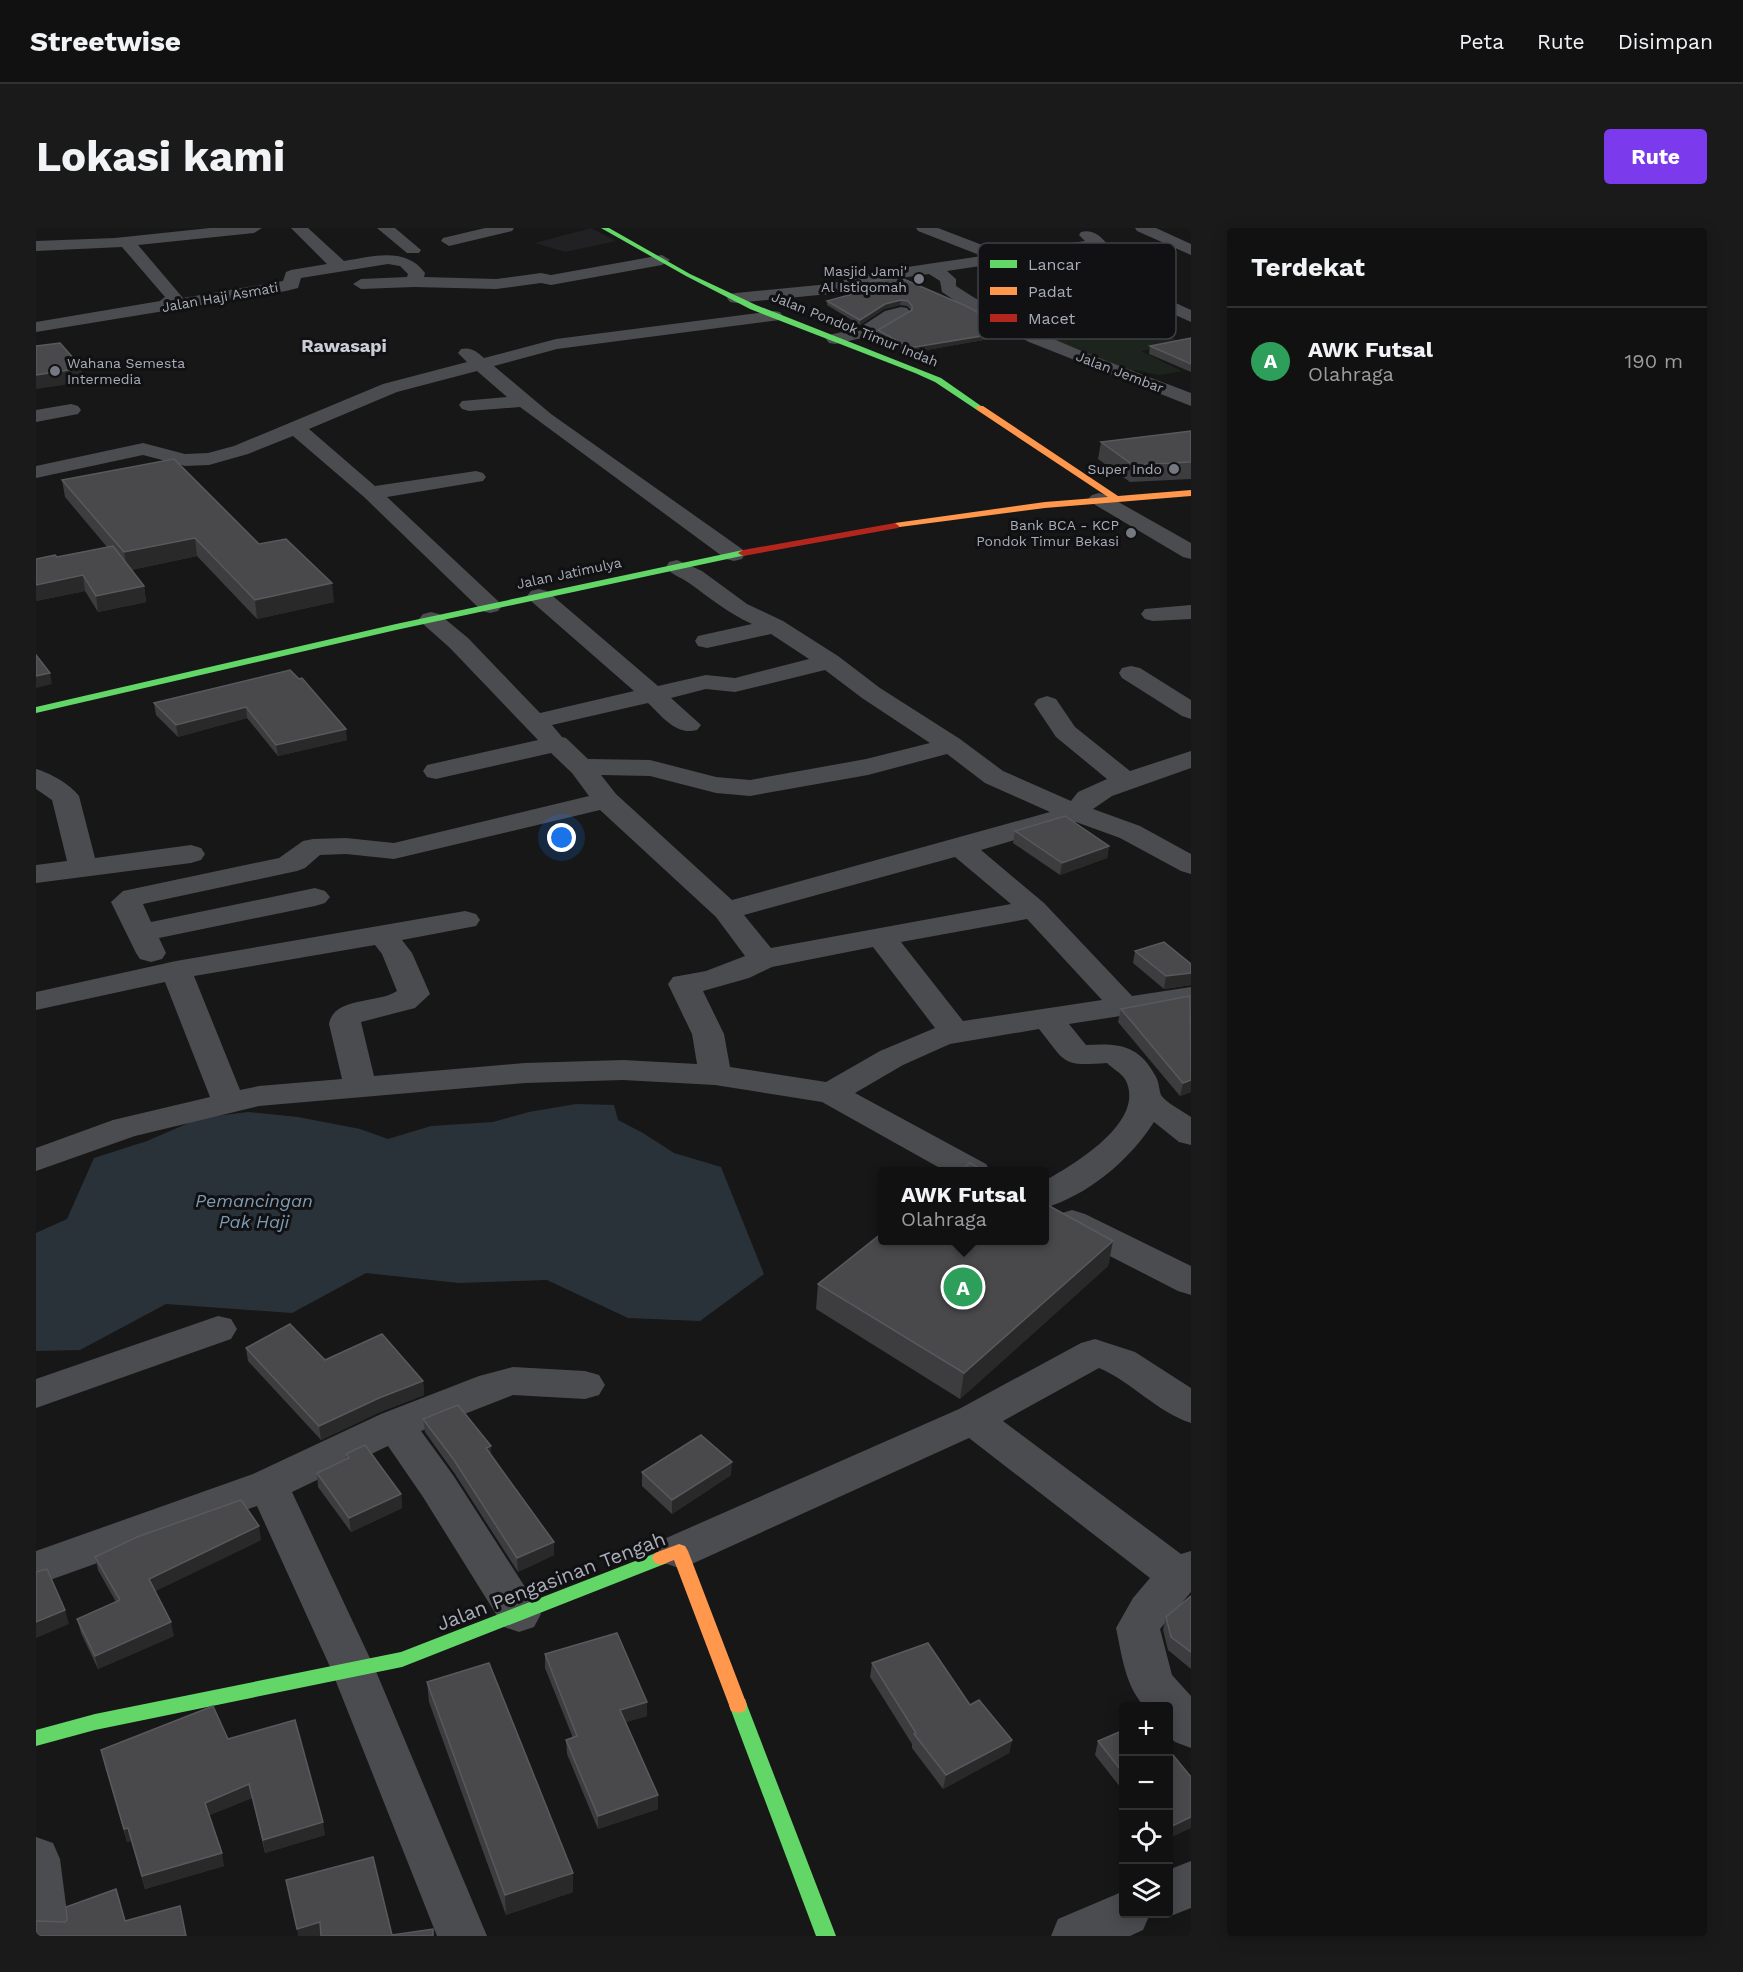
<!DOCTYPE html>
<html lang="id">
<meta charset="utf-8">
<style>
:root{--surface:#111;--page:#1a1a1a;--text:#f1f3f6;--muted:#9c9d9f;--line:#303131;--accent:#7c3aed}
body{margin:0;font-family:"Work Sans",sans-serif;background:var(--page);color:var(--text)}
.controls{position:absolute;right:18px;bottom:18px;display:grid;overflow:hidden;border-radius:6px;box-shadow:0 3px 15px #0003}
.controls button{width:54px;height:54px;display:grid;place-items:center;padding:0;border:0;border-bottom:2px solid var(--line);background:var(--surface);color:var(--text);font:30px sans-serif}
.you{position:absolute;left:526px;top:610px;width:21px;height:21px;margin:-15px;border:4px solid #fff;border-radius:50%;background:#1a73e8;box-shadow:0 0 0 9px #1a73e833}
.badge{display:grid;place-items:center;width:39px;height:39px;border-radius:50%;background:var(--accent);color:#fff;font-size:20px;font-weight:700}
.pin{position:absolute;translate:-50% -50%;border:3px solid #fff;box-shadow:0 2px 6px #0006}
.popup{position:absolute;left:842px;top:939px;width:171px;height:78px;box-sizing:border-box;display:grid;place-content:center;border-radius:6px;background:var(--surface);filter:drop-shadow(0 2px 4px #0005);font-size:20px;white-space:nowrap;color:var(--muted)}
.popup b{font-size:22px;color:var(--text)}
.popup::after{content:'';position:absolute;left:50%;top:100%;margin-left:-12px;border:12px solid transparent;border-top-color:var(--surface)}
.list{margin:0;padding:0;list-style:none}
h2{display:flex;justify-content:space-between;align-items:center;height:78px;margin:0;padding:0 24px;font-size:26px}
h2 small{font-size:20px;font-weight:400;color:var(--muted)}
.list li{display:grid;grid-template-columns:39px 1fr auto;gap:18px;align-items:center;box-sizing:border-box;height:108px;padding:0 24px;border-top:2px solid var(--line)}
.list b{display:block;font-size:22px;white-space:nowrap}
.list p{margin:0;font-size:20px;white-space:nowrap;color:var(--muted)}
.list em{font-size:20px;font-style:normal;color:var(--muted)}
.icon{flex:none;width:33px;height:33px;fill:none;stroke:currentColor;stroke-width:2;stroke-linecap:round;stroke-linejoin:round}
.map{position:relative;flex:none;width:1155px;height:1708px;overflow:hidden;border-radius:6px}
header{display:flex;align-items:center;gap:36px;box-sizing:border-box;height:84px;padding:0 30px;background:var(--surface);border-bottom:2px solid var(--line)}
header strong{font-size:28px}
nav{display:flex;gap:33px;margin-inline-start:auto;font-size:21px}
.intro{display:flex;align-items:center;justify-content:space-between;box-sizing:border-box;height:144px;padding:0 36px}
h1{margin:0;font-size:42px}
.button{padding:15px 27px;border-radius:6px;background:var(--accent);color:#fff;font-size:21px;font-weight:700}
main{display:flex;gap:36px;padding:0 36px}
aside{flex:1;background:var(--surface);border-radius:6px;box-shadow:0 3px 15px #0003}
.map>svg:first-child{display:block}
.built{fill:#212123}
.green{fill:#1d241e}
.water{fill:#2a3239}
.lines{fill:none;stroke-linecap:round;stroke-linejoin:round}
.street{fill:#4b4c50;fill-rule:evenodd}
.fast{fill:#63d668;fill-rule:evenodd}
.slow{fill:#ff974d;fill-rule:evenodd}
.jam{fill:#b3261e;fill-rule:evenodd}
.wall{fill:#3d3d3f}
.shaded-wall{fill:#29292a}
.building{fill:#49494c;stroke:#58595d;stroke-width:1.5}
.poi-dot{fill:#757880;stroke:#111113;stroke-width:2}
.labels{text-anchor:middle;stroke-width:6;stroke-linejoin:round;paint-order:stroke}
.far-poi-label{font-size:14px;fill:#a8adb8;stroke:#111113;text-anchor:end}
.far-street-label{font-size:14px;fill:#a8adb8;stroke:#111113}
.far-district-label{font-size:18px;font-weight:bold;fill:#c9ccd4;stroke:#111113}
.water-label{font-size:18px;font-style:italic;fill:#7f9bb3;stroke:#111113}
.near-street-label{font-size:20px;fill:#a8adb8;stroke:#111113}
.key{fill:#111113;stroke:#3e4045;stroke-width:1.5}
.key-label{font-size:16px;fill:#a8adb8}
</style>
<header>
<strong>Streetwise</strong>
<nav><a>Peta</a><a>Rute</a><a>Disimpan</a></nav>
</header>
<div class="intro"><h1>Lokasi kami</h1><a class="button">Rute</a></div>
<main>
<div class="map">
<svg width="1155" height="1708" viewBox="0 0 1155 1708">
<rect width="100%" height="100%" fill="#171717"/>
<polygon class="built" points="555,0 580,13 529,24 499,15"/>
<polygon class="green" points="1022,82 1092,109 1127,105 1148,116 1105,123 1146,143 1123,147 1099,142 1090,144 975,93"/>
<polygon class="water" points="540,876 578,877 582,892 607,905 638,925 685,939 728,1046 664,1093 592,1090 511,1052 423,1055 330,1045 256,1085 130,1076 44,1122 0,1123 0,1005 31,991 58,930 111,913 164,890 212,884 262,889 324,901 352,911 395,898 457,894 493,884"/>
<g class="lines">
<g class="street">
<path d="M174,0H226L218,5L102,17L147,70L247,53L250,44L255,42L291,36L255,0H272L308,33C336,29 369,18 389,45L388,49L460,51L505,45L515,47L626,27L634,32L626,37L515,57L505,55L460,61L378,59L325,61L317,56L325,51L371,49L372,46L364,38L352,36L265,50L262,60L250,63L0,104V94L124,73L129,69L86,19L0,23V13L79,10Z"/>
<polygon points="341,0 359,0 385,22 383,25 371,25"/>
<polygon points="449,0 478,0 476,3 413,18 405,13 407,10"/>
<path d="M880,0H902L967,25L1049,13L1043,7L1045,4C1056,1 1065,8 1071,16L1069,19L986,32L1027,48L1076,46L1155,82V94L1068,55L1025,58L964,35L911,43L920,51V58C993,107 1074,134 1155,165V178L993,114L934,83L906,64L904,53L893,46L844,53L793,66L700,75L694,74L691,70L694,66L700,65L793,56L844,43L946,28L882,3Z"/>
<polygon points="1099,0 1120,0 1155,16 1155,27 1101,3"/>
<polygon points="865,79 871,80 874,84 835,108 799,116 793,115 790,111 793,107 823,100 849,83"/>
<path d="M738,83L744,84L747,88L744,92L521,121L458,138L515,186L706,321L709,326L706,331L698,333L690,331L484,179L433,183L426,181L423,177L426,173L471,169L441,143L361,164L273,201L339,258L440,243L447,245L450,249L447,253L351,269L462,373L466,378L462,383L454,385L446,383L328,269L257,208L212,226L173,237L149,238L107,227L0,250V238L107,215L149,226L172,225L198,218L347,156L431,134L422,125L425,121C435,119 440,123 448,130L520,111Z"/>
<polygon points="35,176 42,178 45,182 42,186 0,194 0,182"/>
<polygon points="1063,265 1070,267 1155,315 1155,331 1147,329 1056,275 1052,271 1056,267"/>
<path d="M641,332L666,343L711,376L747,393L802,428L844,460L924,511L967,543L1035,573L1042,564L1071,551L1020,509L998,476L1002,471L1011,468L1020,471L1039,499L1094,543L1155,523V540L1076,568L1057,581L1104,598L1155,626V646L1145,643L1084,610L1040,594L945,622L1008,675L1096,768L1155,759V777L1033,796L1050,817C1082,815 1103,816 1120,849C1123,854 1123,862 1125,867C1130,875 1147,883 1155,889V917L1143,914L1118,894C1094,932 1051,968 1008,980V953C1037,937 1112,893 1089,851C1085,845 1076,840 1071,835C1025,838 1031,836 1003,801L914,816L867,837L819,865L950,936L955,944H911L786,874L679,857L587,852L489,855L223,878L99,908L0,943V920L77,892L174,869L129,754L0,782V764L140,733L429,683L440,686L444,692L440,698L366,712L376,725L394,766L379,780L325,794L338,848L489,835L587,832L661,836L656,806L632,756L637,749L670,743L709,728L680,689L564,582L358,631L310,626L284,627L269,640L261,643L107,676L115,694L279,660L289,663L294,669L289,675L279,678L123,710L130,725L126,731L115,734L104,731L100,725L75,674L87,663L243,630L267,613L277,611L310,610L358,615L553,568L536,545L515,525L400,551L391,549L387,543L391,537L502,512L414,420L387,396L383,391L387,386L395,384L403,386L432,410L504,485L598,463L495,373L491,368L495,363L503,361L511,363L622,458L670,447L699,450L773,431L735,406L671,420L662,418L659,413L662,408L716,396C692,385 674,370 653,355C645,349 635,347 630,339L633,334ZM789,442L826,470L894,515L830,531L714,552L680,549L614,532L552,531L530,510L526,509L516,497L612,475C626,488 640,508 661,502L665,497L635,470L670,461L699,464ZM911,526L949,555L1014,584L696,672L580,566L565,547L614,548L680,565L714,568L832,547ZM919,629L975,676L735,720L708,687ZM991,691L1066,772L927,793L865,714ZM339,717L346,726L361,763C342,776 298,768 293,796L306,851L223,858L204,862L158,748ZM837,719L899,800L844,823L790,854L694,839L688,806L667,763L713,750L736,739Z"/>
<polygon points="1155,377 1155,391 1117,393 1109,391 1105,386 1109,381"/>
<polygon points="1095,438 1104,440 1155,472 1155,491 1146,488 1086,450 1083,445 1086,440"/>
<path d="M0,541C14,545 34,556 43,568L59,630L155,617L165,620L169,626L165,632L155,635L0,655V637L31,633L16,572L0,561Z"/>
<polygon points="1036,982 1049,986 1155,1038 1155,1067 1142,1063 1023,1002 1018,994 1023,986"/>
<polygon points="182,1088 195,1091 201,1101 195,1111 0,1180 0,1151"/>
<path d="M1059,1111L1099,1124L1155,1160V1195C1121,1184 1096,1154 1063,1140L967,1193L1145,1326L1155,1323V1364L1124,1401L1136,1447L1155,1468V1520L1139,1514L1132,1507V1478H1108C1089,1457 1086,1428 1080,1400L1097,1370L1114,1350L933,1210L658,1335L643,1340L628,1335L622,1323L628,1311L923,1181L1045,1115Z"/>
<polygon points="477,1139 549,1143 563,1147 569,1157 563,1167 549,1171 477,1167 385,1203 417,1247 498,1373 505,1386 498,1399 483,1404 468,1399 387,1269 352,1218 256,1264 339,1441 451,1708 401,1708 295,1441 221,1278 0,1357 0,1323 217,1246 345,1186 443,1148"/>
<polygon points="0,1609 17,1615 24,1631 34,1708 0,1708"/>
<polygon points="1155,1633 1155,1680 1132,1689 1123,1686 1132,1686 1132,1642"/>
<polygon points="1088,1663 1088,1686 1114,1686 1107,1702 1094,1708 1015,1708 1022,1691"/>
</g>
<g class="fast">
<polygon points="565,0 573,0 654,46 720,77 905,150 948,180 941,182 899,154 879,145 714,81 650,48"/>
<polygon points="707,322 712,325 710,327 360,402 0,485 0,479 360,396"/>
<polygon points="625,1323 631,1325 634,1330 631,1335 366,1439 59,1502 0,1518 0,1502 59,1486 365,1424"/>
<polygon points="702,1469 709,1471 711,1477 800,1708 780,1708 693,1477 695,1471"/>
</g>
<g class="slow">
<polygon points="941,178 947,178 1082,268 1155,262 1155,268 1009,280 856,300 855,298 859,295 1009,274 1072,269 941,182"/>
<polygon points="643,1316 649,1318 652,1323 711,1477 709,1483 702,1485 695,1483 693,1477 638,1332 625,1337 619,1335 616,1330 619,1325"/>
</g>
<polygon class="jam" points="859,295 863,298 862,300 707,328 702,325 707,322"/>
</g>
<g class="wall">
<polygon points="835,53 976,107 873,125 842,107 842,102 875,82 871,78 864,77 848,81 824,97 791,77 791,73 812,67 809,64 809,60 835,57"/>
<polygon points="1155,110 1155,144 1113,126 1114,118"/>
<polygon points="1155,203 1155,251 1094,254 1062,231 1065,214"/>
<polygon points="26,252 223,316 298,374 221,391 161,328 95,342 108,358 110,374 62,384 49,363 0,373 0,331 21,329 71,319 29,269"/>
<polygon points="263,451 311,512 242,528 211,490 142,509 120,487 118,475"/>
<polygon points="979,603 1073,618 1071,630 1024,647 977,615"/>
<polygon points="1099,723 1155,736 1155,757 1128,761 1097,735"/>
<polygon points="1155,768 1155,864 1144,868 1082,794 1085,781"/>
<polygon points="1077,1013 1072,1038 924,1171 780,1081 782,1056"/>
<polygon points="210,1120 289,1132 387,1153 388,1167 344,1184 285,1212 212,1133"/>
<polygon points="387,1191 518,1327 482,1344 419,1246 389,1204"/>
<polygon points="310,1226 365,1266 366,1280 315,1304 282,1259 281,1245 310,1231"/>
<polygon points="606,1244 695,1247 636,1286 606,1258"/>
<polygon points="225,1312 119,1363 138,1408 62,1441 45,1405 41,1391 80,1374 62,1342 59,1329"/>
<polygon points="1155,1368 1155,1441 1132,1422 1127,1402 1130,1389"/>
<polygon points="509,1426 611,1474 611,1488 590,1494 622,1567 622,1581 562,1601 531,1526 530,1512 537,1510 509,1440"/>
<polygon points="836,1435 934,1477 976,1512 973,1525 907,1561 876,1520 876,1516 834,1449"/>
<polygon points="391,1454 537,1664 470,1687 393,1474"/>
<polygon points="1088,1502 1088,1564 1059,1527 1062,1513"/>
<polygon points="192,1511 289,1607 229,1625 216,1570 173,1587 188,1638 109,1661 95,1613 91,1614 68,1535"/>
</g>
<g class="shaded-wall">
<polygon points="865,72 864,77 848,81 824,97 824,92 849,76"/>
<polygon points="976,103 976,107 873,125 873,120"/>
<polygon points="46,140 48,154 0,161 0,147"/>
<polygon points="159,310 161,328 91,343 88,324"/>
<polygon points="47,347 49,363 0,373 0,357"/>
<polygon points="296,355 298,374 221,391 219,372"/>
<polygon points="108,358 110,374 62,384 60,368"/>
<polygon points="14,445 16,456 0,460 0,448"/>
<polygon points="210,479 211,490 142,509 140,497"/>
<polygon points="310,501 311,512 242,528 240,517"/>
<polygon points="1073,618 1071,630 1024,647 1026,635"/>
<polygon points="1155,745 1155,757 1128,761 1130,748"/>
<polygon points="1155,852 1155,864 1144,868 1147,855"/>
<polygon points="1077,1013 1072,1038 924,1171 928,1145"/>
<polygon points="387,1153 388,1167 344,1184 285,1212 283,1198 343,1170"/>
<polygon points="455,1218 455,1232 450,1220"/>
<polygon points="696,1234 695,1247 636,1286 636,1272"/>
<polygon points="365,1266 366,1280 315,1304 313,1290"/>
<polygon points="223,1298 225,1312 116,1365 113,1351"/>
<polygon points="518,1314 518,1327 482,1344 481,1330"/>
<polygon points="29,1382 33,1396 0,1410 0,1394"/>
<polygon points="135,1394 138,1408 62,1441 59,1428"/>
<polygon points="611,1474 611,1488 584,1496 584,1482"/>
<polygon points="976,1512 973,1525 907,1561 910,1547"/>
<polygon points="213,1556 216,1570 172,1588 169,1575"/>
<polygon points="622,1567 622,1581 562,1601 562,1588"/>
<polygon points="1155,1589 1155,1600 1132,1611 1132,1600"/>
<polygon points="287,1594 289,1607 229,1625 227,1612"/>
<polygon points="92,1600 95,1613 91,1614 88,1601"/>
<polygon points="186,1625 188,1638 109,1661 106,1648"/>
<polygon points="537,1645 537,1664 470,1687 469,1667"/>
<polygon points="284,1694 285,1708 262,1708 261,1701"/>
</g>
<g class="building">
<polygon points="865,50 930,78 976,103 873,120 842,102 876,82 876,78 872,73 865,72 849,76 824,92 791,73 817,66 809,60 839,57 835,53"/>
<polygon points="1155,110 1155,136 1114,118"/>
<polygon points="24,115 46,140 0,147 0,118"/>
<polygon points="1155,203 1155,234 1097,237 1065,214"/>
<polygon points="138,231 223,316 250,311 296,355 219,372 159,310 88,324 26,252"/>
<polygon points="77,318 108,358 60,368 47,347 0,357 0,331 19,327 21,329"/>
<polygon points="0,427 14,445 0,448"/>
<polygon points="254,442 263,451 266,450 310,501 240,517 210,479 140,497 118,475"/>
<polygon points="1029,588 1073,618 1026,635 979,603"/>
<polygon points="1128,714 1155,736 1155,745 1130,748 1099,723"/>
<polygon points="1154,768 1155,852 1147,855 1085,781"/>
<polygon points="934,935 950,944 923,944"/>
<polygon points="1008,975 1077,1013 928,1145 782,1056 846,1005 846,1012 1008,1012"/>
<polygon points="254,1096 289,1132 346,1106 387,1153 343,1170 283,1198 210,1120"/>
<polygon points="422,1177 455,1218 450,1220 518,1314 481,1330 418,1232 387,1191"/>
<polygon points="665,1207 696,1234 636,1272 606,1244"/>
<polygon points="329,1217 365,1266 313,1290 281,1245 313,1230 310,1226"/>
<polygon points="205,1272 223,1298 113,1351 135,1394 59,1428 41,1391 84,1372 59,1329 101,1309"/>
<polygon points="11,1341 29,1382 0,1394 0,1344"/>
<polygon points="1155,1368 1155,1424 1135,1409 1130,1389"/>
<polygon points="581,1405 611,1474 584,1482 622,1567 562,1588 530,1512 541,1508 509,1426"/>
<polygon points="892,1415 934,1477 943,1472 976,1512 910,1547 878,1506 880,1505 836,1435"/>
<polygon points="453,1435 537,1645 469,1667 391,1454"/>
<polygon points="177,1478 192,1511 259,1492 287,1594 227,1612 213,1556 169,1575 186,1625 106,1648 92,1600 88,1601 65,1522"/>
<polygon points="1088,1502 1088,1546 1062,1513"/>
<polygon points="1132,1521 1155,1549 1155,1589 1132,1600"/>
<polygon points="337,1629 356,1707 397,1701 397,1708 285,1708 284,1694 261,1701 250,1652"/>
<polygon points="80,1661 89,1693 144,1678 150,1708 0,1708 0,1693 29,1694 31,1692 30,1679"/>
</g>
<g class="poi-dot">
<circle cx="883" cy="51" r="6"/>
<circle cx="19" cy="143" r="6"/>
<circle cx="1138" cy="241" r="6"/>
<circle cx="1095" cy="305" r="6"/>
</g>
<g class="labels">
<g class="far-poi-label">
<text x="871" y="48">Masjid Jami'<tspan x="871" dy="16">Al Istiqomah</tspan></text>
<text x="31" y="140" text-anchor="start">Wahana Semesta<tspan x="31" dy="16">Intermedia</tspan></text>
<text x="1126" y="246">Super Indo</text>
<text x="1083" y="302">Bank BCA - KCP<tspan x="1083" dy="16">Pondok Timur Bekasi</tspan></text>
</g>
<g class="far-street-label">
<text transform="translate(184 69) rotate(-10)" y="5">Jalan Haji Asmati</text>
<text transform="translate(819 101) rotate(22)" y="5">Jalan Pondok Timur Indah</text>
<text transform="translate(1084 144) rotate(21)" y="5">Jalan Jembar</text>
<text transform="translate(533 345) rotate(-12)" y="5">Jalan Jatimulya</text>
</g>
<g class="far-district-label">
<text x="308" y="124">Rawasapi</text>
</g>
<g class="water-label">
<text x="218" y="979">Pemancingan<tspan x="218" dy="21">Pak Haji</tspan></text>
</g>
<g class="near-street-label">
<text transform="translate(515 1353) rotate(-21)" y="7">Jalan Pengasinan Tengah</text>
</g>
</g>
<rect x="942" y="15" width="198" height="96" rx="9" class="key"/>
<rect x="954" y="32" width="27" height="8" fill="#63d668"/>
<rect x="954" y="59" width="27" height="8" fill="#ff974d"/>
<rect x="954" y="86" width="27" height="8" fill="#b3261e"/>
<g class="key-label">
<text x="992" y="42">Lancar</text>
<text x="992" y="69">Padat</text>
<text x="992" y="96">Macet</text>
</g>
</svg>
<div class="controls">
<button>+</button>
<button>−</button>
<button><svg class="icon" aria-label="locate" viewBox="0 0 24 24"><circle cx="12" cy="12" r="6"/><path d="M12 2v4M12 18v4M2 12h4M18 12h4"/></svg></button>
<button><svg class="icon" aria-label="layers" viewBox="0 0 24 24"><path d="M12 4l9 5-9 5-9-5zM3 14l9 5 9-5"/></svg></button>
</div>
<div class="you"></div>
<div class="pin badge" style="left:927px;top:1059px;background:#2e9e5b">A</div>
<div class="popup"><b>AWK Futsal</b>Olahraga</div>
</div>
<aside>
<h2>Terdekat<small></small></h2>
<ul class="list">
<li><span class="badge" style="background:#2e9e5b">A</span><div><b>AWK Futsal</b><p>Olahraga</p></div><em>190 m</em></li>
</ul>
</aside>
</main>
